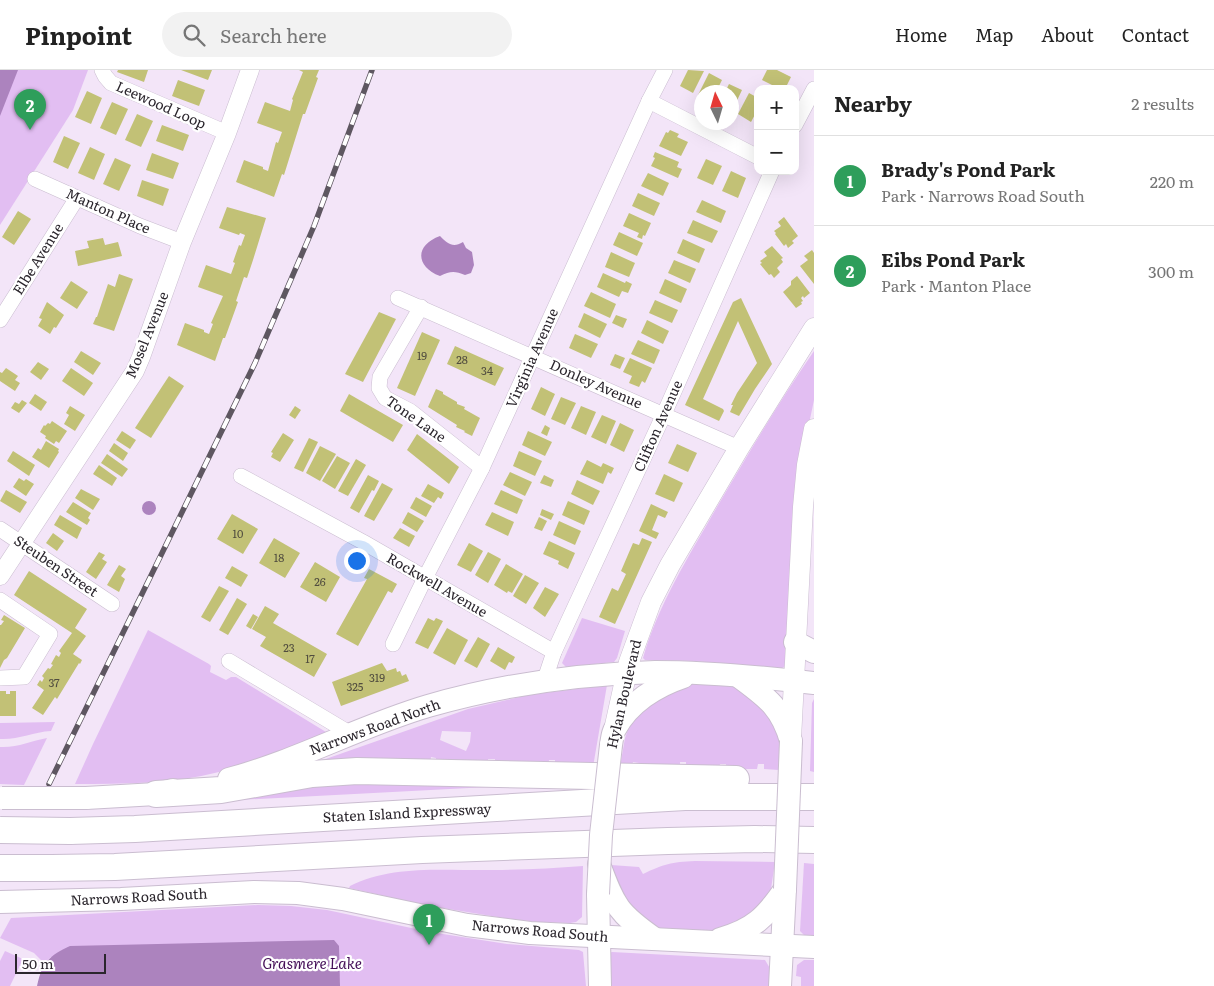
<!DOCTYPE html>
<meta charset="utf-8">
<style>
:root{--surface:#fff;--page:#f2f2f2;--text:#222;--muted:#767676;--line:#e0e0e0;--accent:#7c3aed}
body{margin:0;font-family:Literata,serif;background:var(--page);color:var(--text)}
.controls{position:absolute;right:15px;top:15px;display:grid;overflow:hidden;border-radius:10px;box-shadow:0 5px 20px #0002}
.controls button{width:45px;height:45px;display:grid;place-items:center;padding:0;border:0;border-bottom:1px solid var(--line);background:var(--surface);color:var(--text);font:25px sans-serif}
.compass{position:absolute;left:694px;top:15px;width:45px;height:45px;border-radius:50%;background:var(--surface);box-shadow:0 5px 20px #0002;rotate:355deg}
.scale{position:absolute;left:15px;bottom:12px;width:91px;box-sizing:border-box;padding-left:5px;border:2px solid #2b262d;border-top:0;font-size:14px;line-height:18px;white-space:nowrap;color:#2b262d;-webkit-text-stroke:4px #fff;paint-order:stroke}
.you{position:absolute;left:356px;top:490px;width:18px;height:18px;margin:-12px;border:4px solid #fff;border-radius:50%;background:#1a73e8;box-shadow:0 0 0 8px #1a73e833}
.badge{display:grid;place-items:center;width:32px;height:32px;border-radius:50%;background:var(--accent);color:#fff;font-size:16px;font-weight:700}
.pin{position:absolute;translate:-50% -41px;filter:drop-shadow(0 1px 2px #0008)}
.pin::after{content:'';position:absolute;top:26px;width:18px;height:15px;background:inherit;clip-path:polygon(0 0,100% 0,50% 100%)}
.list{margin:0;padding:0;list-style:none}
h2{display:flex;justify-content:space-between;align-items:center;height:65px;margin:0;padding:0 20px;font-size:21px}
h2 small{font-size:16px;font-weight:400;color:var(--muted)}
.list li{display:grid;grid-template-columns:32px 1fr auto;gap:15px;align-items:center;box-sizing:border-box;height:90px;padding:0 20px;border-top:1px solid var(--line)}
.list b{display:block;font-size:19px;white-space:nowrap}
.list p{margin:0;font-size:16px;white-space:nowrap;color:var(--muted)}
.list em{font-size:16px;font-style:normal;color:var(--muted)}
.icon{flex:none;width:28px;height:28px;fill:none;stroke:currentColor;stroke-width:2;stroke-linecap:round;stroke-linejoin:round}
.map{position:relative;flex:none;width:814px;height:916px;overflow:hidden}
header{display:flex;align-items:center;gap:30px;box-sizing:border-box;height:70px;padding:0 25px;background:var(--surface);border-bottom:1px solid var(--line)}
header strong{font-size:24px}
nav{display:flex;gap:28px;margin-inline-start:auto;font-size:18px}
.search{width:350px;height:45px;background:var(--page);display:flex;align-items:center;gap:12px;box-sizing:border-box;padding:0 18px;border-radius:28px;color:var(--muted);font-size:19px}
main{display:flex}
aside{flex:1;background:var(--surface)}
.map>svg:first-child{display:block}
.green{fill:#e2bef2;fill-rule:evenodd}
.water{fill:#ac83be}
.building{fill:#c2c176}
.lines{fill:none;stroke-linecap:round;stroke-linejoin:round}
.minor-casing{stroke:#cabdd0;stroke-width:16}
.tertiary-casing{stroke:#cabdd0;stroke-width:19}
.secondary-casing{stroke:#cabdd0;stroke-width:21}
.primary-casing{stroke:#cabdd0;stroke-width:24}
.motorway-casing{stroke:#cabdd0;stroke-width:28}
.minor{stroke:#fff;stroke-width:15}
.tertiary{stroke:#fff;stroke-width:18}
.secondary{stroke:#fff;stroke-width:20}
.primary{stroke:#fff;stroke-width:22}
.motorway{stroke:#fff;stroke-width:26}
.rail-casing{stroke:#5e5761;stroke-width:5.5}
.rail{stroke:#fff;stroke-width:4;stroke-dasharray:11;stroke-linecap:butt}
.primary-bridge-casing{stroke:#cabdd0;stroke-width:24;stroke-linecap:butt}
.motorway-bridge-casing{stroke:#cabdd0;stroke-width:28;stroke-linecap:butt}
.primary-bridge{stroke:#fff;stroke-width:22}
.motorway-bridge{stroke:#fff;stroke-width:26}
.labels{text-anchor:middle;stroke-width:4.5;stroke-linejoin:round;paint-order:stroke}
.number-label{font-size:11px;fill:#514d3f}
.street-label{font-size:14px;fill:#2b262d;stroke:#fff}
.water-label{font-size:15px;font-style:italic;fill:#440e57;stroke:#fff}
</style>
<header>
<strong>Pinpoint</strong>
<div class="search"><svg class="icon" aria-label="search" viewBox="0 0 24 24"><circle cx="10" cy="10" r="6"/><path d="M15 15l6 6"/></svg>Search here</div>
<nav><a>Home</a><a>Map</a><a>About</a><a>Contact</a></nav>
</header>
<main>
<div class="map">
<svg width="814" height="916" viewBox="0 0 814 916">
<rect width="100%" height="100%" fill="#f3e5f8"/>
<g class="green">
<polygon points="0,0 88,0 73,40 0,155"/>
<path d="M814,281V330L805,373L787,595L782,598L693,591L645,590L643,588C659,533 689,486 717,437C748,384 779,332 814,281Z"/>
<polygon points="582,548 625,561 617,588 614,592 566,597 562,593"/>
<path d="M148,560L209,594L211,596L210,602L226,610L231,607H236L326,662L328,665C292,678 256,693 219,702C172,714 124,714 75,714L93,674Z"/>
<polygon points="689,614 723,615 737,617 764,635 779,665 780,682 779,700 764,699 764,694 758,694 757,699 726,699 726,694 720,694 719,699 686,698 686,692 680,692 680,698 639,697 639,693 633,692 632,697 620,697 625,668 629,657 645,635"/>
<path d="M607,615L593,697L555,696V690H549L548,696L544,692H539L495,696V689H488V696L436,695V688L431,687L430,695L320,691L468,639L528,625ZM442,661L471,662L470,672L466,681L440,670Z"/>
<polygon points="814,629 814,702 810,701 812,633"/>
<path d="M55,652L51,661C33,662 18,670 0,669V653Z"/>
<path d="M47,668L24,715L0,714V677C17,678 31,671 47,668Z"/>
<polygon points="312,712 488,717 238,730"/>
<path d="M695,791L775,792L771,819L756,844L722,862L667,861L648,854L635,846L614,811L611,795L639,797L643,804C664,794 671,792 695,791Z"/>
<polygon points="804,793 814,794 814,867 805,866 800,861"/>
<path d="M583,796L582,847L576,852L570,853L538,852L504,848L430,836L349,818L350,816C393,794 447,801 494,800C524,800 554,798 583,796Z"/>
<polygon points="258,835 291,836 327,840 430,862 507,874 579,880 583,882 586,916 340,916 339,905 51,887 44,893 34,883 0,868 11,848"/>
<polygon points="5,881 23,889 10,916 0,916 0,891"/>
<polygon points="612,882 765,890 771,900 771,916 611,916 609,883"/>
<polygon points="804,890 814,890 814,916 801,916 801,907 796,906 797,895"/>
</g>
<g class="water">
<polygon points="0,0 18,0 0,46"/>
<path d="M440,166C448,174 453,178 463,172L466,178L472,182L474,195L471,203L465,205C455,201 450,201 440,206C415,196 415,175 440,166Z"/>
<circle cx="149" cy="438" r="7"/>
<path d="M334,870L339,876L340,916H37C42,892 49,886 70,876Z"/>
</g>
<g class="building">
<polygon points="118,0 148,0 144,12 117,2"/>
<polygon points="181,0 212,0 208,10"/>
<polygon points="299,0 319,0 316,7 318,8 305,44 303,44 284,105 282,104 274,127 236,112 244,90 263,97 263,99 268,101 276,72 278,73 282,62 257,53 265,32 290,41 293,30 292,29 303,2"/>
<polygon points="688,0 704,1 693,23 680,16"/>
<polygon points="767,0 777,0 791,7 785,19 780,19 762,10"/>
<polygon points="709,3 722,10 716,22 702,22 702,27 698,25"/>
<polygon points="178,10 205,20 199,36 172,26"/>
<polygon points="729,14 742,20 732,41 732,22 725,22"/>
<polygon points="87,21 102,28 91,54 75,47"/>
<polygon points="749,23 758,28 758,39 751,52 738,44"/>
<polygon points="112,32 128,39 116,65 100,58"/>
<polygon points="137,44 153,51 141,77 125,70"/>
<polygon points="162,55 189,65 183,81 156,71"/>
<polygon points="670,60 679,64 677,67 688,72 681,86 659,76 666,62 668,63"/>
<polygon points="64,66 80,73 68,99 53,92"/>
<polygon points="90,77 105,84 94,110 78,103"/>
<polygon points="655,82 679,92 677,97 682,99 678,108 651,96 655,88 653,87"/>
<polygon points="152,83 179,93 173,109 146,100"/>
<polygon points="115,88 131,95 119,121 103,114"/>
<polygon points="706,89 722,96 713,115 697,108"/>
<polygon points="731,101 746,108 738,128 722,121"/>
<polygon points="648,103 669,113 663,126 641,116"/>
<polygon points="142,110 169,119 163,136 137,126"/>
<polygon points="638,123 660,133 654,146 632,136"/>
<polygon points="702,130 726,141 721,153 696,142"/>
<polygon points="227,137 266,148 253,190 247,208 244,207 236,231 238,232 225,268 223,268 215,291 177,275 185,253 204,260 204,262 209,264 213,254 211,253 223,226 198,217 206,195 231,204 235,193 233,192 239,175 241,176 245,165 240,163 239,165 219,158"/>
<polygon points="18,141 31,149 14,175 2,167"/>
<polygon points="629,143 651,153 645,166 643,165 642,169 637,167 639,163 623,156"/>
<polygon points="784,147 798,166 792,171 794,173 788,178 786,174 784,176 775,164 776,163 774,161 781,156 778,152"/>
<polygon points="693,150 718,161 712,173 687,163"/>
<polygon points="619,162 643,173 637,186 613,175"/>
<polygon points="103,168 105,175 118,172 122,186 78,196 75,181 89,178 87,171"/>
<polygon points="683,169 705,179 699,193 677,183"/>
<polygon points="772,176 783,188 781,189 783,192 777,198 780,202 774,208 771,204 769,205 760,194 762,193 760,191 767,186 764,182"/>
<polygon points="812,180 814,183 814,214 800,196 808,190 804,186"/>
<polygon points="611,182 635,193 629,207 605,197"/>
<polygon points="674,190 696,199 690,213 668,203"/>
<polygon points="603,203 625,213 626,211 632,214 628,223 622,221 619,227 597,217"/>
<polygon points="119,204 133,209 114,261 93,254 96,247 97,247 108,214 115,217"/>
<polygon points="797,206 810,223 804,228 803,226 801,228 803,231 801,232 802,234 796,238 783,222 791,215 791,211"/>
<polygon points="665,209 687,219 681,233 659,223"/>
<polygon points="71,211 88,222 77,239 60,228"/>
<polygon points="591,222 616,234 610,248 584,236"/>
<polygon points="741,228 772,294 755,319 739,346 730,342 733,335 731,335 737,323 757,293 738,251 703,329 723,339 724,341 719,351 685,335 733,232"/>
<polygon points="655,230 678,240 672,253 649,243"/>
<polygon points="47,232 64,245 56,258 54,257 50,264 38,256 42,249 39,248"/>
<polygon points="379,242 396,249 363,312 345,304"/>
<polygon points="584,243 607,254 600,268 578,257"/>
<polygon points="616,245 627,249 623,258 612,253"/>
<polygon points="647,250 669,261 663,274 641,263"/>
<polygon points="422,262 440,270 415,326 397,318"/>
<polygon points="575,264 598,274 591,288 569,278"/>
<polygon points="638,270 660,280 654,294 631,284"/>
<polygon points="455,276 504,298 495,316 447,294"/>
<polygon points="81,281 101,293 93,305 74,292"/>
<polygon points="615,284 625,288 620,299 610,295"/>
<polygon points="630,288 652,298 645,313 642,311 639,317 629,313 632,306 623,302"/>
<polygon points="38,292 49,299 41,310 30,302"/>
<polygon points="6,298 18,306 15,310 20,313 15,321 0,311 0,302 2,303"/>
<polygon points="71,298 93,313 84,326 62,311"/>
<polygon points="169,306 184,316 151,368 135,358"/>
<polygon points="541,317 555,324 545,346 531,339"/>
<polygon points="436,319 443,322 443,324 457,332 457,334 465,337 464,339 480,348 472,366 464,362 465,361 456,357 457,355 428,337"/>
<polygon points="35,324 47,332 41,341 29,333"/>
<polygon points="349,324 403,355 393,372 340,341"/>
<polygon points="561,327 576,333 565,355 551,349"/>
<polygon points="22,330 27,333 19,343 11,338 15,332 19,334"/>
<polygon points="70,336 85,345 75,361 64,354 69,345 66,343"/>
<polygon points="295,336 301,340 295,349 289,345"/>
<polygon points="581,336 596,342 586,365 571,358"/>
<polygon points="602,345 616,351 606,374 591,367"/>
<polygon points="52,351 67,361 59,373 56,371 54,374 45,368 46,366 40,362 44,355 45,356 48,353 50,354"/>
<polygon points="620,353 634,360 624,382 610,375"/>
<polygon points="545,355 550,358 547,366 541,363"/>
<polygon points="122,361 136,370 130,379 116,370"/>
<polygon points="528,361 552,372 545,386 522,375"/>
<polygon points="283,363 294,370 280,392 271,387 273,383 271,382"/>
<polygon points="417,364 459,397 449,414 407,380"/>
<polygon points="309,368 318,372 303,402 294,398"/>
<polygon points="46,371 59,379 58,381 59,382 49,398 32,387 38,378 41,380"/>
<polygon points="114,373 128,383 123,391 109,381"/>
<polygon points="677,374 697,383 688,402 668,393"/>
<polygon points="320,376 336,384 320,411 306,403"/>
<polygon points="13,381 35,395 29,406 7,391"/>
<polygon points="519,381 542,391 535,406 513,396"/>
<polygon points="107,384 128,399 122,407 101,393"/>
<polygon points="337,386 350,393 335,419 322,411"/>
<polygon points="356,389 366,395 348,426 338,421"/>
<polygon points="587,390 601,397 603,393 614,398 611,404 608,402 603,414 580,404"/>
<polygon points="99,395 117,408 112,416 93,404"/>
<polygon points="510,402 532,412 525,426 503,415"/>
<polygon points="664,404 683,413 674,432 655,424"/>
<polygon points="368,405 379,411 374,421 372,420 359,443 350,438"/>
<polygon points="544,405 554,410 551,417 540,413"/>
<polygon points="19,408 24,411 26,409 34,414 26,426 13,417"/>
<polygon points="577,410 600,421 593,435 571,424"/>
<polygon points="382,413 393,419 374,451 364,446"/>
<polygon points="428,414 444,423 441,429 438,427 434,433 421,426"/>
<polygon points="81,419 100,429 93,440 75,428"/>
<polygon points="6,420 27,432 20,443 0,431"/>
<polygon points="501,420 523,430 517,444 494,434"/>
<polygon points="416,427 432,436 426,447 410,438"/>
<polygon points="568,431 590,441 584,455 562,445"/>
<polygon points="73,432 91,443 88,448 90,450 87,455 66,442"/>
<polygon points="651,434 668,442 665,448 658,445 652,460 659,463 656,469 639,461"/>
<polygon points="542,439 554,444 551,450 540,445"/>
<polygon points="408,442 424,451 417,462 402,453"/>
<polygon points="492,442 514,452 508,466 485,455"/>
<polygon points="232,444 258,459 243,484 217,469"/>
<polygon points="60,445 82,458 77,469 54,455"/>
<polygon points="539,447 547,451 542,461 534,458"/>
<polygon points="559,451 581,461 575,475 553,465"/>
<polygon points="400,458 415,466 409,477 393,468"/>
<polygon points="53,463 64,471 57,481 46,473"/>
<polygon points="274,468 300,483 285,508 259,493"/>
<polygon points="642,468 652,472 615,554 599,547 612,518 618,521 626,504 621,501 633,473 639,475"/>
<polygon points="549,471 575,483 568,499 558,494 559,491 543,484"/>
<polygon points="469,473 483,481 471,502 457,495"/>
<polygon points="99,482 105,485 102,489 107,492 96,509 86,502"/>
<polygon points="488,482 501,489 488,513 475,505"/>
<polygon points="315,492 340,507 326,532 300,517"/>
<polygon points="506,494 523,504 512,523 508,521 507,523 494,515"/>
<polygon points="119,495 126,499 121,506 125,509 119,522 107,515"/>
<polygon points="232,496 248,505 241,517 225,508"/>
<polygon points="369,499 397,514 392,523 388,521 358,576 336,564 367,509 364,508"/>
<polygon points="29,501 87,539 75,558 86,566 73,584 82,590 80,594 79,593 57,629 55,627 43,645 32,638 44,620 37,615 40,610 42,612 44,608 42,606 48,598 50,599 53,595 51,594 56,585 59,587 61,583 59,581 72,563 14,525"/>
<polygon points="525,505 539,513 526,534 513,526"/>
<polygon points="219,516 229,521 210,552 201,547"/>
<polygon points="545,517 559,524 545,547 533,538"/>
<polygon points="237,528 247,534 228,565 219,560"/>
<polygon points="265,536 279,544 273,553 327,584 314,607 260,576 266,567 252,559"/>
<polygon points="253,544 258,547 251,559 246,556"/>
<polygon points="4,545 25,558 7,588 4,590 0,598 0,555 1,555 4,551 1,550"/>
<polygon points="428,548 434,551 436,548 443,551 428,579 415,573"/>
<polygon points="447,558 468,570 455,595 433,583"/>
<polygon points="478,567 490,574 477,598 464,591"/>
<polygon points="498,577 515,587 512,593 509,592 505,600 490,591"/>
<polygon points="382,593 387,601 396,598 397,602 400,601 402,606 406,604 409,611 341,636 332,612"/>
<polygon points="0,621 6,621 6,624 10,624 10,621 16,621 16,646 0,646"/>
</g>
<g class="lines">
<defs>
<g id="minor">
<polyline points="102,0 105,6 111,13 227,63"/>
<polyline points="649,31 758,87"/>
<polyline points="795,55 814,19"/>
<polyline points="35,109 140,156 182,172"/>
<polyline points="398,228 739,378"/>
<polyline points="421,237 380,307 379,318 385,328 410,341 482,398"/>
<polyline points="0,250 77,128"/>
<polyline points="241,406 363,472 554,582"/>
<polyline points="0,459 112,534"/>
<polyline points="0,530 50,564 24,607 0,608"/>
<polyline points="393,574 425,508 482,398 649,31 665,0"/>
<polyline points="229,591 351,664"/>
<polyline points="544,612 554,582 664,344 772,101"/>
</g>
<polyline id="tertiary" points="0,506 135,301 141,287 182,172 227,63 250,0"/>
<g id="secondary">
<polyline points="614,660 629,592 651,532 670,495 739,378 814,258"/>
<polyline points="791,669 803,437 807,395 814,359"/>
</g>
<g id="primary">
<polyline points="795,572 814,582"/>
<path d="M738,606C766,627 781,636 791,671"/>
<path d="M611,675C612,670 612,664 615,659C629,633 656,616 683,607"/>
<path d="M229,709C297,691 360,656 428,636C501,615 579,604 655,602C708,602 762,607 814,613"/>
<polyline points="86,728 156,724 173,720"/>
<path d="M599,794C615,837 618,843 655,869"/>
<polyline points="598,824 600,916"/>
<polyline points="0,832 121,829 254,822 298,823 343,829 467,855 530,863 814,877"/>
<path d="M720,869C753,860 766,847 785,819"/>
<polyline points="780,916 785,819"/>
</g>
<g id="motorway">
<polyline points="156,724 221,720 312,704 357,701 736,709"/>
<polyline points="70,761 135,759 685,727 814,727"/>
<polyline points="52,798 115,797 422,780 668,771 755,769 814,770"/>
</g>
</defs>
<use href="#minor" class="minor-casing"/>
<use href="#tertiary" class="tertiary-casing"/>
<use href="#secondary" class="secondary-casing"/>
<use href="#primary" class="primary-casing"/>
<use href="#motorway" class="motorway-casing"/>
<use href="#minor" class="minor"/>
<use href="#tertiary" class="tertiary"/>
<use href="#secondary" class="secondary"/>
<use href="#primary" class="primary"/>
<use href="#motorway" class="motorway"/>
<defs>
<polyline id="rail" points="49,714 255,293 314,156 372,0"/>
</defs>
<use href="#rail" class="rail-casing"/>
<use href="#rail" class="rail"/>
<defs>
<g id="primary-bridge">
<polyline points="2,728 86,728"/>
<polyline points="785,819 791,671"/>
<polyline points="598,824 601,765 611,675"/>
</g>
<g id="motorway-bridge">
<polyline points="0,760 70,761"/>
<polyline points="0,798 52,798"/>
</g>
</defs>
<use href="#primary-bridge" class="primary-bridge-casing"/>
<use href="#motorway-bridge" class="motorway-bridge-casing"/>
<use href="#primary-bridge" class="primary-bridge"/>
<use href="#motorway-bridge" class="motorway-bridge"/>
</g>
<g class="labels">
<g class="number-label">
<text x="422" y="290">19</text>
<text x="462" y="294">28</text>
<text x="487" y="305">34</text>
<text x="238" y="468">10</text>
<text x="279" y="492">18</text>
<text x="320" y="516">26</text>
<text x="289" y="582">23</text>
<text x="310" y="593">17</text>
<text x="377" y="612">319</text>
<text x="54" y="617">37</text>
<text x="355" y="621">325</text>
</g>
<g class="street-label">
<text transform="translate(161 35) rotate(24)" y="5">Leewood Loop</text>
<text transform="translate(108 141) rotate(24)" y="5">Manton Place</text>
<text transform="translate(38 189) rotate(-58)" y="5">Elbe Avenue</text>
<text transform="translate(147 265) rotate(-68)" y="5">Mosel Avenue</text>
<text transform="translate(532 288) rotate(-66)" y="5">Virginia Avenue</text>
<text transform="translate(596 314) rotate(24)" y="5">Donley Avenue</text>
<text transform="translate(416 349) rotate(35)" y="5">Tone Lane</text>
<text transform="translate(658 356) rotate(-66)" y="5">Clifton Avenue</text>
<text transform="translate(56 496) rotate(34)" y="5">Steuben Street</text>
<text transform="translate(437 515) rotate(30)" y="5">Rockwell Avenue</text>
<text transform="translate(624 624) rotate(-77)" y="5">Hylan Boulevard</text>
<text transform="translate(375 657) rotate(-20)" y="5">Narrows Road North</text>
<text transform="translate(407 743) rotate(-3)" y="5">Staten Island Expressway</text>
<text transform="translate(139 827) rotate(-3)" y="5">Narrows Road South</text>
<text transform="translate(540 861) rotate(5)" y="5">Narrows Road South</text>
</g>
<g class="water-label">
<text x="312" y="899">Grasmere Lake</text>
</g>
</g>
</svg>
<div class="controls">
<button>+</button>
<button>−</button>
</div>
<svg class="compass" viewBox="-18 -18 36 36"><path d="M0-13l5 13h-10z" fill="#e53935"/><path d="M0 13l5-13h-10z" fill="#767676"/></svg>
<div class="scale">50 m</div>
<div class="you"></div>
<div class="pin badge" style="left:429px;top:875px;background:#2e9e5b">1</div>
<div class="pin badge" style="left:30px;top:60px;background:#2e9e5b">2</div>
</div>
<aside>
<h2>Nearby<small>2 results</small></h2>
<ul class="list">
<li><span class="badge" style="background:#2e9e5b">1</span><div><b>Brady's Pond Park</b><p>Park · Narrows Road South</p></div><em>220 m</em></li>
<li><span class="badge" style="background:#2e9e5b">2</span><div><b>Eibs Pond Park</b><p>Park · Manton Place</p></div><em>300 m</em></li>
</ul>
</aside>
</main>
